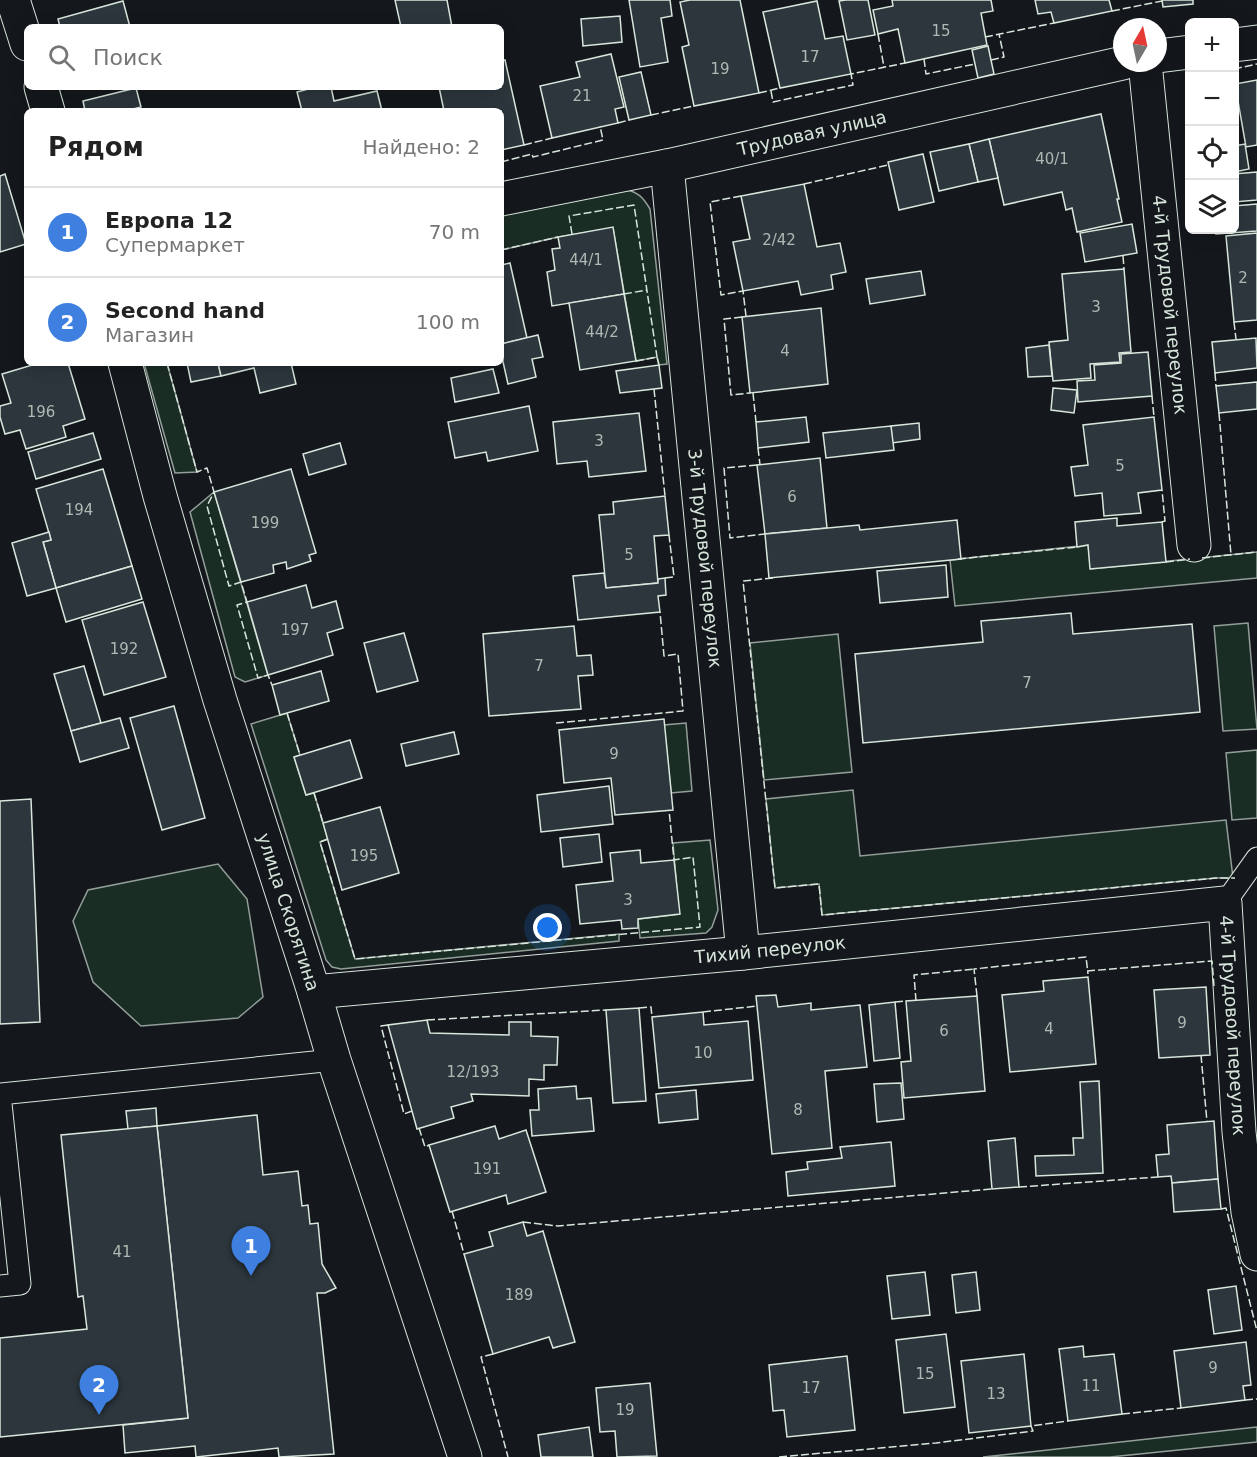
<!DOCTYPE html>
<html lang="ru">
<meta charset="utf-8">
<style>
:root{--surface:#fff;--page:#f2f2f2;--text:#222;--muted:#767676;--line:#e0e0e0;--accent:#ea580c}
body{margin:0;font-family:"DejaVu Sans",sans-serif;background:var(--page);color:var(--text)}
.controls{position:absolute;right:18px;top:18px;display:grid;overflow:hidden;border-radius:9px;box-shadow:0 3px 15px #0003}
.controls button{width:54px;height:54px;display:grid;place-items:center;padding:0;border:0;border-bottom:2px solid var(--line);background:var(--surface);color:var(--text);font:30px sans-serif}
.compass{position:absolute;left:1113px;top:18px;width:54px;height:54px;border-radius:50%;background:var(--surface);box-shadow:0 3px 15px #0003;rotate:9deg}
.you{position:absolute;left:548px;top:928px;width:21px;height:21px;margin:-15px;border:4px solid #fff;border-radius:50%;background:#1a73e8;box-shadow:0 0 0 9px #1a73e833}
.badge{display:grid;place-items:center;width:39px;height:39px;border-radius:50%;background:var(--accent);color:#fff;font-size:20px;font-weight:700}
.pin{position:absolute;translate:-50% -50px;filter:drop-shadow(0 2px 3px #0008)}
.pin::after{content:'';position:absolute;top:32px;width:21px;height:18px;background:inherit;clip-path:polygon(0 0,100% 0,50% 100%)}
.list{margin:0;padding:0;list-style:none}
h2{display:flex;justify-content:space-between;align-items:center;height:78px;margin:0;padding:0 24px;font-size:26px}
h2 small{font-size:20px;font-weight:400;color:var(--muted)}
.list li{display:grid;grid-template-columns:39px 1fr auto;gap:18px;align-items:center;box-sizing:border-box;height:90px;padding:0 24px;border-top:2px solid var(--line)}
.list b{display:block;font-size:22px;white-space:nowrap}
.list p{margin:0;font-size:20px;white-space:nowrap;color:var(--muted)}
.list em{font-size:20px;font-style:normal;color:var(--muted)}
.icon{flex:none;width:33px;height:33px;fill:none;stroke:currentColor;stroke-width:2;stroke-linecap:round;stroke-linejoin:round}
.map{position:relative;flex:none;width:1257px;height:1457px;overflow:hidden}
.search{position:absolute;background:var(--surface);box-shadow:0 3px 15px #0003;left:24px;top:24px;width:480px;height:66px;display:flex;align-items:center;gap:15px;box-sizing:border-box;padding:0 21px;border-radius:9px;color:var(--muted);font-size:22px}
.panel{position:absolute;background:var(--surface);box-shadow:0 3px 15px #0003;left:24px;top:108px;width:480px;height:258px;border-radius:9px}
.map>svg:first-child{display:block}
.green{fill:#1a2d24;stroke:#939e99;stroke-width:1.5}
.building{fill:#2c363c;stroke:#d8e6dc;stroke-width:1.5}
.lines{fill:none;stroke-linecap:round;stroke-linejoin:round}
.service-casing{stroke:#d8e6dc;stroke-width:23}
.minor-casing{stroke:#d8e6dc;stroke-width:35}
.service{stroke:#14181c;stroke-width:21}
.minor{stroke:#14181c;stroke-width:33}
.fence{stroke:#d8e6dc;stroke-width:1.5;stroke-dasharray:8 3;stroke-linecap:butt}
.labels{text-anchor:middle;stroke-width:4.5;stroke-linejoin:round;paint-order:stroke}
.number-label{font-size:15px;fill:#adbab4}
.street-label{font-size:18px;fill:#d8e6dc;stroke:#14181c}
</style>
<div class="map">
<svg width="1257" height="1457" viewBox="0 0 1257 1457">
<rect width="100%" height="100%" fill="#14181c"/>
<g class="green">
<path d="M624,189C638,192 643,197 650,209L667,364L659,365L657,357L636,361L613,228L558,237L501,250V211Z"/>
<polygon points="144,363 167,363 197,472 175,473"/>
<polygon points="214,492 268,675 245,682 235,677 190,512"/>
<polygon points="1088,545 1091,569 1257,552 1257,578 955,606 950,560"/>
<polygon points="1248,623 1257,729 1223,731 1214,626"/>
<polygon points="838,634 852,772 764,780 750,643"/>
<polygon points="287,713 300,755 294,757 306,795 314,793 328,839 320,842 355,959 619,934 619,941 341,969 332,967 326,960 251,724"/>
<polygon points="686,723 692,791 671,793 664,725"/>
<polygon points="1257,750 1257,818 1232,820 1226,753"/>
<polygon points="853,790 860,856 1226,820 1233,878 1216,878 822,915 819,884 775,888 766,799"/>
<polygon points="710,840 718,910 712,927 706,933 640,938 638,919 679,914 673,843"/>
<polygon points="218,864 247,899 263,997 238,1018 141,1026 93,982 73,921 88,890"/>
<polygon points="1257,1427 1257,1442 1110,1457 983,1457"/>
</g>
<g class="building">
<polygon points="395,0 447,0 452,27 401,27"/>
<polygon points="629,0 670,0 672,16 661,18 668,62 640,67"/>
<polygon points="690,0 740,0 759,93 694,106 682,47 689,45 680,2"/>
<polygon points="846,0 868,0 875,35 847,40 839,1"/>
<polygon points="892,0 991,0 993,11 981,13 987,45 905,63 898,29 878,34 873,10 893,6"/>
<polygon points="1035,0 1109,0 1112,11 1054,23 1051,12 1038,14"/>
<polygon points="1162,0 1193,0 1193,4 1163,7"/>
<polygon points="123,1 130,27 60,27 58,19"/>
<polygon points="817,1 825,39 843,36 851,74 780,88 763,12"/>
<polygon points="620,16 622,42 583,46 581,19"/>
<polygon points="988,46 994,74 978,78 972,50"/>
<polygon points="611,54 624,107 615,109 618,123 552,138 540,86 580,77 576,62"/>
<polygon points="505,60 524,145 501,150 501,111 444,111 439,87 501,87 501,61"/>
<polygon points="641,72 651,115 629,120 619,77"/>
<polygon points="1257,80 1257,145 1246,147 1235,84"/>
<polygon points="316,87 331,87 334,101 377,91 382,111 302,111 297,92"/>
<polygon points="136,88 141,107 125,111 85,111 83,101"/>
<polygon points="1101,114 1119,199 1117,199 1122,222 1077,232 1072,208 1066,210 1062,192 1004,205 989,139"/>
<polygon points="989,139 998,178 978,182 969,144"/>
<polygon points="969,144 978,182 939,191 930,152"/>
<polygon points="1245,144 1249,169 1234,172 1234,146"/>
<polygon points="923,154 934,202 899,210 888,162"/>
<polygon points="1257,172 1257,200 1234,202 1234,174"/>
<polygon points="5,174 26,244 0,252 0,176"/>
<polygon points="804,184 817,247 840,243 846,272 831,275 833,289 801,295 798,281 743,291 733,242 750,239 741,196"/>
<polygon points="1257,204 1257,231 1216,234 1216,230 1234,230 1234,206"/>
<polygon points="1132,224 1137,253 1085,262 1080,233"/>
<polygon points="613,227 624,294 552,306 547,272 555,270 552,249 560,248 558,237"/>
<polygon points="1257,233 1257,320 1234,322 1226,236"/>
<polygon points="510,263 527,338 501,344 501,265"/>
<polygon points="1124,269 1131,352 1119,353 1120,362 1090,364 1091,378 1053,381 1049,342 1068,340 1062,274"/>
<polygon points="921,271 925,295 870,304 866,279"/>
<polygon points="624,294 636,361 580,370 569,303"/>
<polygon points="821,308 828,384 750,393 742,317"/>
<polygon points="538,335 543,357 532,359 536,377 508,384 501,353 501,344"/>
<polygon points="1256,338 1257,368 1215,373 1212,342"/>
<polygon points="1049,345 1052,376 1028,377 1026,348"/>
<polygon points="1148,352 1152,396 1078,402 1077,381 1095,380 1094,365 1121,363 1121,354"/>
<polygon points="39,363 68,363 85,419 63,426 66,437 26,449 20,430 5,434 0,417 0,406 11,403 2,374"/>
<polygon points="187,363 218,363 221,376 191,382"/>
<polygon points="218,363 291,363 296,384 260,393 254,368 221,376"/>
<polygon points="659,365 662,388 620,393 616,371"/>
<polygon points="493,369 499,393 455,402 451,378"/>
<polygon points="1257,382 1257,409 1219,413 1216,386"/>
<polygon points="1053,388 1077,390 1074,413 1051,410"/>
<polygon points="529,406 538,451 488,461 486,452 455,458 448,422"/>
<polygon points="639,413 646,471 589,477 587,461 557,464 553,422"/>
<polygon points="806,417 809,442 758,448 756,422"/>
<polygon points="1154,417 1162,490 1138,493 1141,513 1104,516 1102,493 1075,496 1071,467 1088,465 1083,425"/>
<polygon points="919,423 920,439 892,443 891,426"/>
<polygon points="891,426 894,450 826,458 823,433"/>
<polygon points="93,433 101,459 36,479 28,452"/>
<polygon points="340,443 346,464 309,475 303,454"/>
<polygon points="820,458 827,528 765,534 757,465"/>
<polygon points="103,469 132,566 56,588 43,542 51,540 36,489"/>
<polygon points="291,469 316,553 309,555 311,561 287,569 286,562 273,565 274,573 241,582 214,492"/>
<polygon points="665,496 669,535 654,536 658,583 606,588 599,515 614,514 613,502"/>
<polygon points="1117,518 1117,526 1162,522 1166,562 1090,569 1088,545 1077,547 1075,522"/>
<polygon points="957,520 961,559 769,578 765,534 859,525 860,530"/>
<polygon points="49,532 51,540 43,542 56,588 27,596 12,543"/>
<polygon points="946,565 948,597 880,603 877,571"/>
<polygon points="132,566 142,599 66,622 56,588"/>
<polygon points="604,573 606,588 658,583 658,579 665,578 666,595 658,596 660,612 578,620 573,576"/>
<polygon points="306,585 312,608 336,601 343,628 327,633 333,655 268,675 247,602"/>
<polygon points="143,602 166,677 104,695 82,620"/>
<polygon points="1071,613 1073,634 1192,624 1200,712 863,743 855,654 983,642 981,621"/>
<polygon points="574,626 577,656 591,655 593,675 578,676 581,709 489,716 483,634"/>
<polygon points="404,633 418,681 377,692 364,643"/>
<polygon points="84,666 101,723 71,731 54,674"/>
<polygon points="321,671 329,701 280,715 272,685"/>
<polygon points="174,706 205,818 162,830 130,718"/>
<polygon points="120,718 129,748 80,762 71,731"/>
<polygon points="664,719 673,810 615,815 611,778 564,783 559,730"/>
<polygon points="454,732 459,754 406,766 401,744"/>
<polygon points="350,740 362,778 306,795 294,757"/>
<polygon points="609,786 613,824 541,832 537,795"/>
<polygon points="31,799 40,1022 0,1024 0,801"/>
<polygon points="380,807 399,873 342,890 323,823"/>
<polygon points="599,834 602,862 563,867 560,838"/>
<polygon points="640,850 641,863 674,860 680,914 638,919 638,928 622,929 621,920 580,924 576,885 613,881 610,853"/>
<polygon points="1088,977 1096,1064 1010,1072 1002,995 1044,991 1043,981"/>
<polygon points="1206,987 1210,1055 1159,1058 1154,990"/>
<polygon points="776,995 778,1007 811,1003 811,1010 860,1005 867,1067 825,1071 832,1148 772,1154 756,996"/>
<polygon points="977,996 985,1091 904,1098 901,1062 911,1061 906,1001"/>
<polygon points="895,1002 900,1058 874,1061 869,1005"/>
<polygon points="639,1008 646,1101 613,1103 606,1010"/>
<polygon points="703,1012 704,1025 748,1021 753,1080 659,1088 652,1017"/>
<polygon points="427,1020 430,1033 509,1035 509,1022 531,1022 531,1036 558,1037 557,1065 544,1065 544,1080 529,1079 529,1096 471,1094 473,1101 451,1107 454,1118 417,1129 388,1025"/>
<polygon points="1099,1081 1103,1173 1036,1176 1035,1156 1074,1155 1073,1138 1083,1138 1080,1082"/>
<polygon points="901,1083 904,1119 877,1122 874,1084"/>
<polygon points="576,1086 577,1099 591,1098 594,1131 532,1136 530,1110 539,1110 538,1089"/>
<polygon points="696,1090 698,1119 659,1123 656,1094"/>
<polygon points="156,1108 157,1126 128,1129 126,1111"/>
<polygon points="257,1115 263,1175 298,1171 302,1206 308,1205 310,1224 318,1223 322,1264 336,1288 325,1293 317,1293 334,1454 279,1457 278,1448 196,1457 195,1446 125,1453 123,1425 188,1418 157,1126"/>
<polygon points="1214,1121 1218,1179 1172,1183 1171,1176 1158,1177 1156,1155 1169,1154 1167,1125"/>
<polygon points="157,1126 188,1418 0,1437 0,1338 87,1329 83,1296 78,1297 61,1135"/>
<polygon points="495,1126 499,1139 526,1130 546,1192 508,1204 506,1195 450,1212 429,1145"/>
<polygon points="1015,1138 1019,1187 992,1189 988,1141"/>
<polygon points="891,1142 895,1186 788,1196 786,1172 808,1169 807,1162 842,1158 840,1147"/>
<polygon points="1218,1179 1221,1209 1174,1212 1172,1183"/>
<polygon points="523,1222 527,1236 543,1231 575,1342 553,1348 549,1337 493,1354 464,1254 493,1246 489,1232"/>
<polygon points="925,1272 930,1315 892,1319 887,1276"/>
<polygon points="976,1272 980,1310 956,1313 952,1275"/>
<polygon points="1236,1286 1242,1330 1214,1334 1208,1290"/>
<polygon points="946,1334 955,1407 904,1413 896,1340"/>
<polygon points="1246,1342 1251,1385 1243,1386 1245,1400 1181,1408 1174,1351"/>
<polygon points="1083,1346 1084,1357 1114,1354 1122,1414 1068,1421 1059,1349"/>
<polygon points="1024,1354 1031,1426 969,1433 961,1361"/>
<polygon points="847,1356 855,1430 787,1437 784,1410 773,1411 769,1365"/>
<polygon points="650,1383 657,1456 617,1457 615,1431 600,1432 596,1388"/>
<polygon points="589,1427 593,1457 541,1457 538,1435"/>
</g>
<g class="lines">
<defs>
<g id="service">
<polyline points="1225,903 1257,858"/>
<polyline points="0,1286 20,1284 0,1094 334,1060"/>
</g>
<g id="minor">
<polyline points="13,0 27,44"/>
<polyline points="1234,45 1257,42"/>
<polyline points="1158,56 1190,52"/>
<path id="s1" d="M1145,63L1194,545"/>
<polyline points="41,87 48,111"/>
<path id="s2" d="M667,166L743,953"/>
<path id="s3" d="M501,199L667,166L1123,63"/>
<path id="s4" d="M125,363L160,496L220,700L314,992L334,1060L465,1457"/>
<path id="s5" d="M314,992L743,953L1225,903L1239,1132L1248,1212L1257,1254"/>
</g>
</defs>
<use href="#service" class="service-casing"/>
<use href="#minor" class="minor-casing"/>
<use href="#service" class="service"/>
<use href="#minor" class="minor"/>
<g class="fence">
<polyline points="1112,11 1162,1"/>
<polyline points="878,34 884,67"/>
<polyline points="985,37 1054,23"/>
<polyline points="924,59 926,74 975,64"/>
<polyline points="991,60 1004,57 999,34"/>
<polyline points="1234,69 1257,64"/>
<polyline points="771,91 773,102 853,85 851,74 905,63"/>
<polyline points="759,93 780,88"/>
<polyline points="651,115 694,106"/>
<polyline points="618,123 629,120"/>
<polyline points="524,145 552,138"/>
<polyline points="501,162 532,154 533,157 603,140 600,126"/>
<polyline points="804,184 888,165"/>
<polyline points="741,196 710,202 721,295 743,291 746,316"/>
<polyline points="572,234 569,216 634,205 657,357"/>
<polyline points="501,250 558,237"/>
<polyline points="1123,256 1124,269"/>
<polyline points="624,294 647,290"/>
<polyline points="742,317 724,319 731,395 750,393"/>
<polyline points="1234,322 1236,339"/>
<polyline points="636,361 657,357 659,365"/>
<polyline points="167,363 197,472 207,468 214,492 207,506 229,586 241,582 247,602 237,605 258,678 268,675 272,685"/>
<polyline points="1215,373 1216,386"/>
<polyline points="654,389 665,496"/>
<polyline points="753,393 756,422"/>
<polyline points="1152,396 1154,417"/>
<polyline points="1219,413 1231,555"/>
<polyline points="758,448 760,465"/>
<polyline points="757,465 724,468 730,538 765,534"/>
<polyline points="1162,522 1165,521 1162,490"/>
<polyline points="1202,558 1257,552"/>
<polyline points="958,559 1077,547"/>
<polyline points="1166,562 1190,559"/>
<polyline points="665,578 674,577 669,535"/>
<polyline points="773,578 743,581 775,888 819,884 822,915 1216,878 1235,878"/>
<polyline points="287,713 300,755"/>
<polyline points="556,723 683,711 678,654 664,656 660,612"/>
<polyline points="314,793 323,823"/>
<polyline points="328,839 320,842 355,959 700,927 693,857 674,860 669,810"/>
<polyline points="1087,971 1212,961 1214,986"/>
<polyline points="977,996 974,969 1086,957 1088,974"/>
<polyline points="916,1001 914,975 974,969"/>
<polyline points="895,1002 906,1001"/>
<polyline points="639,1008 651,1007 652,1017"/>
<polyline points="703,1012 757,1006"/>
<polyline points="427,1020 606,1010"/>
<polyline points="388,1025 381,1026 404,1114 412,1111"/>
<polyline points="1201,1055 1207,1122"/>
<polyline points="419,1128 425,1147 429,1145"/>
<polyline points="1019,1187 1158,1177"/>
<polyline points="1221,1209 1226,1208 1257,1331"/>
<polyline points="452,1211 464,1254"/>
<polyline points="523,1222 558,1226 992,1189"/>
<polyline points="493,1354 481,1357 508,1457"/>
<polyline points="1245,1400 1257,1399"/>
<polyline points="1122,1414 1181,1408"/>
<polyline points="779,1457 936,1443 1033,1431 1031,1426 1068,1421"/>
</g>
</g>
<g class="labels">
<g class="number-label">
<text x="941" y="36">15</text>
<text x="810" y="62">17</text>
<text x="720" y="74">19</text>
<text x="582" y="101">21</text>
<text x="1052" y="164">40/1</text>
<text x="779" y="245">2/42</text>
<text x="586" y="265">44/1</text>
<text x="1243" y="283">2</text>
<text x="1096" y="312">3</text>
<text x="602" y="337">44/2</text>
<text x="785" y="356">4</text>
<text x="41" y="417">196</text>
<text x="599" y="446">3</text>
<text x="1120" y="471">5</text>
<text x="792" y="502">6</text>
<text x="79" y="515">194</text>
<text x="265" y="528">199</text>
<text x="629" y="560">5</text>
<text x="295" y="635">197</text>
<text x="124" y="654">192</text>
<text x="539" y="671">7</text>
<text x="1027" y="688">7</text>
<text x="614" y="759">9</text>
<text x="364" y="861">195</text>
<text x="628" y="905">3</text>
<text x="1182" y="1028">9</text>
<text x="1049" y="1034">4</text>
<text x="944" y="1036">6</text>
<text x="703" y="1058">10</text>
<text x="473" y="1077">12/193</text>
<text x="798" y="1115">8</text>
<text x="487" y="1174">191</text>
<text x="122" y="1257">41</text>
<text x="519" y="1300">189</text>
<text x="1213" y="1373">9</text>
<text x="925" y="1379">15</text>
<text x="1091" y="1391">11</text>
<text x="811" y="1393">17</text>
<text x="996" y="1399">13</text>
<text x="625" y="1415">19</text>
</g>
<g class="street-label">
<text dy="6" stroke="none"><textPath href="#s3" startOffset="318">Трудовая улица</textPath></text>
<text dy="6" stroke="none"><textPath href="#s1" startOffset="243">4-й Трудовой переулок</textPath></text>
<text dy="6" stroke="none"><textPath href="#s2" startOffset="394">3-й Трудовой переулок</textPath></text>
<text dy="6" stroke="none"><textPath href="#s4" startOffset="573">улица Скорятина</textPath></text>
<text dy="6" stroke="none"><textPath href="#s5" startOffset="458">Тихий переулок</textPath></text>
<text dy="6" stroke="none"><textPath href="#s5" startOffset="1038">4-й Трудовой переулок</textPath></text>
</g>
</g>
</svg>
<div class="controls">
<button>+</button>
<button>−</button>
<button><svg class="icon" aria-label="locate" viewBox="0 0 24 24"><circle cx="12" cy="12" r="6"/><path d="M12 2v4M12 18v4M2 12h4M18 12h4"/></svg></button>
<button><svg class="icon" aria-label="layers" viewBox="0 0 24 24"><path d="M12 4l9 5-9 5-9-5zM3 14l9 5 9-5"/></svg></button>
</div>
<svg class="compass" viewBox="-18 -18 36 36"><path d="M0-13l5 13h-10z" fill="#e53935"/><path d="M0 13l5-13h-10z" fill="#767676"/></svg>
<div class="you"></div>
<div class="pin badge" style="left:251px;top:1276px;background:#3f7fe0">1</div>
<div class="pin badge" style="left:99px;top:1415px;background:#3f7fe0">2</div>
<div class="search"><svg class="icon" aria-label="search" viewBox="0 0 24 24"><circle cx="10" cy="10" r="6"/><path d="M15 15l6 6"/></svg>Поиск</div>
<section class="panel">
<h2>Рядом<small>Найдено: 2</small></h2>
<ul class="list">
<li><span class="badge" style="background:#3f7fe0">1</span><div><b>Европа 12</b><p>Супермаркет</p></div><em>70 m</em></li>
<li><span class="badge" style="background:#3f7fe0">2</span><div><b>Second hand</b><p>Магазин</p></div><em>100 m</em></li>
</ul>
</section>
</div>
